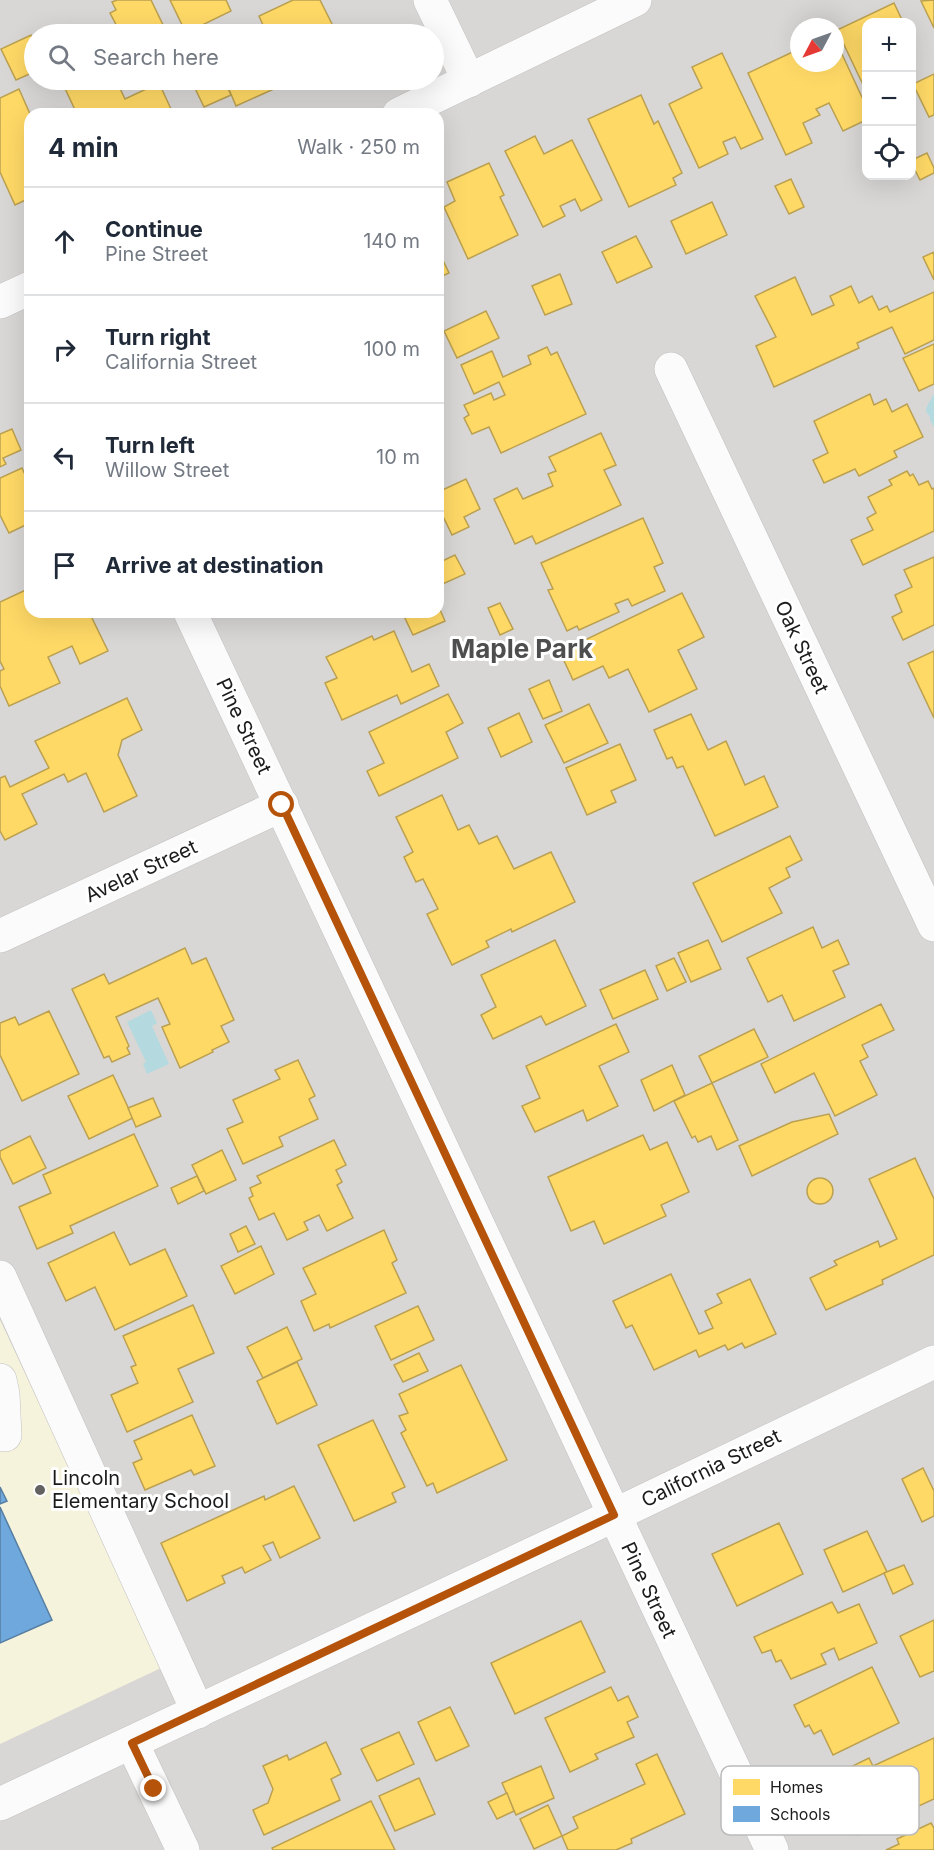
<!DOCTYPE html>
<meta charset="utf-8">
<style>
:root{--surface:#fff;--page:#f6f6f7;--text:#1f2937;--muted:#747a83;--line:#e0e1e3}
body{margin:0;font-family:Inter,sans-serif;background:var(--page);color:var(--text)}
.controls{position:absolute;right:18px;top:18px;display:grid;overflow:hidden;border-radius:12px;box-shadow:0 6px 24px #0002}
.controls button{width:54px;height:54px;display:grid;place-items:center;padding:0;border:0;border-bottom:2px solid var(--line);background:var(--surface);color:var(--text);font:30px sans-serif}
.compass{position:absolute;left:790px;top:18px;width:54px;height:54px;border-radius:50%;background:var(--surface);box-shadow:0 6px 24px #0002;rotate:229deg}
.stop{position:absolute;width:18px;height:18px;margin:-14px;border:4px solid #b45309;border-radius:50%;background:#fff}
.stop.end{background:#b45309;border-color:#fff;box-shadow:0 2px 6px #0008}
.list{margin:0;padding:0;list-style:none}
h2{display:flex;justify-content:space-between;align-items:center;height:78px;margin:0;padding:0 24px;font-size:26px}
h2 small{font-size:20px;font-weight:400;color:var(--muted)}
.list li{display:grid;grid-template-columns:39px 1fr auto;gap:18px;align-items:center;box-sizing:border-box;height:108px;padding:0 24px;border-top:2px solid var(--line)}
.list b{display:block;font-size:22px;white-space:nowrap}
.list p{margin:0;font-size:20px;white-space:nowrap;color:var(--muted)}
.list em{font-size:20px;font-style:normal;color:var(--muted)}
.icon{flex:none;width:33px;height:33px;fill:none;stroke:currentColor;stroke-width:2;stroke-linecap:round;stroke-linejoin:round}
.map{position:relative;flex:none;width:934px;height:1850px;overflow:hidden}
.search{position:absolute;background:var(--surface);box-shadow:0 6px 24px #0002;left:24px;top:24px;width:420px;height:66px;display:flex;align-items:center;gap:15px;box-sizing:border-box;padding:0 21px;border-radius:33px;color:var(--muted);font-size:22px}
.panel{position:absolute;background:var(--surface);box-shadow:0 6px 24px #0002;left:24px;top:108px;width:420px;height:510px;border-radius:18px}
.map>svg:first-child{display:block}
.residential{fill:#d9d7d5;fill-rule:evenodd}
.education{fill:#f6f3dd}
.water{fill:#b4dae0}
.homes{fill:#ffd966;stroke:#bba050;stroke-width:1.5}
.schools{fill:#6fa8dc;stroke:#567ea2;stroke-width:1.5}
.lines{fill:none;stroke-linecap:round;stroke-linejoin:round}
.minor-casing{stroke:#c2c1c0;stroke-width:34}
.minor{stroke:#fcfbfb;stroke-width:33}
.route{stroke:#b45309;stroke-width:8}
.poi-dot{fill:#636261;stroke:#fff;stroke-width:2}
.labels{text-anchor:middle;stroke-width:6;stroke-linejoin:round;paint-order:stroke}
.street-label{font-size:20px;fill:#1b1b1b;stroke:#fff}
.poi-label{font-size:20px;fill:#1b1b1b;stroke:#fff;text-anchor:start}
.district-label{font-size:26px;font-weight:bold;fill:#4e4e4e;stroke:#fff}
.key{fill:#fff;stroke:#bbb;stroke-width:1.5}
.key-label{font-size:16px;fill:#1b1b1b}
</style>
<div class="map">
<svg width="934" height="1850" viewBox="0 0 934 1850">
<rect width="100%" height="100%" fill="#eae7e4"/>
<path class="residential" d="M0,0H934V1850H0ZM866,22H912V176H866ZM799,27H835V63H799ZM34,34H434V80H34ZM30,114H438V612H30Z"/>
<polygon class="education" points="0,1320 163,1667 0,1744"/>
<g class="water">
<path d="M934,394V427L930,420V417L926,411C926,407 931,399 934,394Z"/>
<polygon points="151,1010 157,1023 152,1026 169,1064 147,1074 143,1064 146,1062 127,1022"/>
</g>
<g class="homes">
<polygon points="117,0 151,0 164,27 149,34 121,34 110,13 116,10 112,2"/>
<polygon points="170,0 226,0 231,11 186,33"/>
<polygon points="293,0 320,0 337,34 267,34 259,16"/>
<polygon points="934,0 934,28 921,1"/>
<polygon points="894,3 903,22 866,22 866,91 837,30"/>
<polygon points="31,35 34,43 34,72 16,80 1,49"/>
<polygon points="835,39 866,106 866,120 843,131 829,103 816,109 820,115 803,123 812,143 786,155 748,73 799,49 799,63 835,63"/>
<polygon points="722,53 763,139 741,149 735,137 723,142 728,154 699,168 669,104 702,88 692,67"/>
<polygon points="934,74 934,115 929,117 913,84"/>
<polygon points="61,80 116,80 125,99 159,83 171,109 159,114 77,114"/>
<polygon points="191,80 224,80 231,95 204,107"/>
<polygon points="245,80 294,80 236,106 228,87"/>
<polygon points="19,89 30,114 30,198 15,205 0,172 0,98"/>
<polygon points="641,95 654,124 658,121 682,173 673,178 676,185 629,207 588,119"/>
<polygon points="535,136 544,154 572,140 602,200 581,211 575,199 560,206 565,216 543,227 505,151"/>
<polygon points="927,153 934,168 934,173 920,180 912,164 912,160"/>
<polygon points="489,163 504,195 500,197 518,235 468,259 444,207 455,201 447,182"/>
<polygon points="791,179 804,207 789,214 775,186"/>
<polygon points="712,202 727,235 686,254 671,221"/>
<polygon points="636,236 652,267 617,283 602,252"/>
<polygon points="438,250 449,273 438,278"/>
<polygon points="934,252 934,280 923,257"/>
<polygon points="560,274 572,304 545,315 532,286"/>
<polygon points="795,277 812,315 834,305 830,296 851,286 859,303 872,296 879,310 887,306 890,312 934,292 934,340 905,354 892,327 857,343 859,348 774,387 756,346 776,337 755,296"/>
<polygon points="486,311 499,338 457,358 444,331"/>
<polygon points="934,344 934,384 919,391 903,358"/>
<polygon points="547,347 551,355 557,352 586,414 501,453 489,427 472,434 464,418 469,415 464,405 491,393 494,400 505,395 499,382 474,394 461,365 492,351 503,377 531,364 528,356"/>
<polygon points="870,394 874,405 886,399 892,412 907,404 923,437 894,451 897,457 859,476 855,469 824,483 813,460 828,453 814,421"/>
<polygon points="12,429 21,450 3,458 6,464 0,467 0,434"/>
<polygon points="601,433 616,465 604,470 621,505 536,544 532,536 515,544 494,499 517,488 523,499 553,486 548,474 556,471 549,457"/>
<polygon points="22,468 30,486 30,523 9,533 0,515 0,478"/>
<polygon points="907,471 910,476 913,474 919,485 928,481 932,489 934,488 934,531 863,565 851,540 873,530 867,518 876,513 868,497 892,485 889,480"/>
<polygon points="466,479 480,509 464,517 469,527 452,535 438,506 438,492"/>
<polygon points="643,518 663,563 654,567 665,591 632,606 628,599 615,604 619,612 579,630 577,626 567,631 548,590 553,589 541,563"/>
<polygon points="455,555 465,574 438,586 438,563"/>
<polygon points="934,557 934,625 903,640 892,617 902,612 895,595 912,587 904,570"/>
<polygon points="30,588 30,612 89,612 108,651 80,664 72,646 48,657 60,683 9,706 0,686 0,671 4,669 0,661 0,602"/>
<polygon points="682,593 704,637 678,650 697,689 649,712 628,669 609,678 603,666 573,680 560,652"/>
<polygon points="500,603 513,629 500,635 488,608"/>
<polygon points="438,605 445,621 413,635 402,612 438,612"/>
<polygon points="394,631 412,672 429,664 439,686 401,704 397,695 342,720 325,683 337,678 326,657 372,636 374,640"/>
<polygon points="934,651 934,718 908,663"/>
<polygon points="549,680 562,711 543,719 529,689"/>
<polygon points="448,694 463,723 446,732 458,758 379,796 367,771 384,763 369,732"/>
<polygon points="127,698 142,730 122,740 118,755 137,796 104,812 86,773 68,782 64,774 22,794 37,824 5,840 0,831 0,778 5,776 10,787 49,768 35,741"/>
<polygon points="589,704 608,743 564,763 545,725"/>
<polygon points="519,713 532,742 501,757 488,728"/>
<polygon points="691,714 708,750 726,741 745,785 764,776 778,807 715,836 683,766 677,768 672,757 667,759 654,730"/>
<polygon points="620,744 636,780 611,791 616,802 587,815 566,768"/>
<polygon points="442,795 458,830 469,825 479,844 497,836 514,869 551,852 575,902 512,932 511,929 486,941 489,947 452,965 427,914 438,909 423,879 416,882 404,857 413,852 396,817"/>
<polygon points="790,836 802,860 786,868 790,877 769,888 782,913 722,942 693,883"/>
<polygon points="813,927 822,948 838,940 849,964 833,971 845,997 794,1021 782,995 768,1002 747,958"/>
<polygon points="555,940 586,1006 546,1025 541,1016 493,1039 481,1015 496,1007 481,975"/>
<polygon points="708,940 721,969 691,982 678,953"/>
<polygon points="185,948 192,964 206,958 234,1020 221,1026 229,1042 212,1050 213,1052 180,1068 162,1027 170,1024 158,998 116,1017 129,1046 127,1048 130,1054 112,1062 109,1056 104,1058 72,989 104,974 109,984"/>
<polygon points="674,958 686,982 667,991 656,966"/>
<polygon points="645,970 658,999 613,1019 600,990"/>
<polygon points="881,1004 894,1030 862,1045 868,1057 860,1061 877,1095 835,1116 814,1073 775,1093 761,1064"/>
<polygon points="49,1011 79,1074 22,1101 0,1055 0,1023 15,1017 19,1025"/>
<polygon points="616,1024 629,1052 599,1066 618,1106 587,1121 583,1110 535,1132 522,1106 540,1098 526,1066"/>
<polygon points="754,1029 768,1057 712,1083 699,1056"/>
<polygon points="298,1060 315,1096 309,1099 318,1119 279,1137 283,1146 243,1164 227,1129 243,1122 233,1100 280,1079 275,1070"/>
<polygon points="672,1065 685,1095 654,1111 641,1080"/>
<polygon points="113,1075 133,1118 89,1139 68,1096"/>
<polygon points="712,1083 738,1140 717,1150 711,1136 698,1142 695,1136 692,1138 674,1101"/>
<polygon points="153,1098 161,1116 136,1127 128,1108"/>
<polygon points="829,1114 838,1134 752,1176 739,1146 792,1122"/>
<polygon points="134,1134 158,1186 70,1226 73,1233 37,1249 19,1207 51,1193 43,1175"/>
<polygon points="643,1135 650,1150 667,1142 689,1192 661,1205 666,1216 604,1244 594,1221 571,1231 548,1177"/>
<polygon points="30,1136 46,1168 13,1184 0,1157 0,1151"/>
<polygon points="334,1140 346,1165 336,1170 342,1182 337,1185 353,1218 327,1231 319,1215 304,1222 308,1230 287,1240 274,1213 259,1220 249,1198 253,1196 250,1188 261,1183 257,1176"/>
<polygon points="222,1150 236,1180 206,1194 192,1165"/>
<polygon points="915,1158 934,1199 934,1255 882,1280 883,1284 826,1310 810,1278 837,1265 834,1261 878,1241 880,1247 897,1239 869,1179"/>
<polygon points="197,1176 204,1191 178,1204 171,1188"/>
<circle cx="820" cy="1191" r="13"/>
<polygon points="246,1226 255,1244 238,1252 230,1234"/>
<polygon points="384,1230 397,1260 392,1263 406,1293 330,1328 329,1324 314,1331 301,1301 316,1294 303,1268"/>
<polygon points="114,1232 130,1265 165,1249 187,1296 115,1330 95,1287 66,1301 48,1263"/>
<polygon points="261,1246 274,1274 235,1294 221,1266"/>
<polygon points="671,1274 699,1334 713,1328 705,1311 722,1303 717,1294 750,1279 776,1334 745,1348 742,1343 728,1350 725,1345 699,1357 696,1350 654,1370 632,1325 626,1328 613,1301"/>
<polygon points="193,1305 214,1353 178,1369 193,1402 127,1432 111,1395 138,1383 131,1367 136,1365 123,1336"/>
<polygon points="418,1306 434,1340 391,1360 375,1326"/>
<polygon points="287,1327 302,1359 263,1378 247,1347"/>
<polygon points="419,1353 428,1371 403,1382 394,1365"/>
<polygon points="297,1362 317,1405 277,1424 257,1381"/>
<polygon points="461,1365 507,1460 437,1493 433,1483 427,1486 401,1433 406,1430 399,1416 408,1413 399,1394"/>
<polygon points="192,1415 215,1466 194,1475 191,1470 145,1490 133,1463 142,1459 134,1441"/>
<polygon points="373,1420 405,1487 392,1493 396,1502 354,1521 318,1445"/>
<polygon points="923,1468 934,1491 934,1516 922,1522 902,1479"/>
<polygon points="294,1486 320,1538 280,1558 273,1542 263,1546 271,1560 245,1573 242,1567 222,1576 225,1583 187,1601 161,1543 264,1496 265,1500"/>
<polygon points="779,1523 803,1574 737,1606 712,1554"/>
<polygon points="867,1531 887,1572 843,1592 824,1550"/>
<polygon points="904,1565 913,1584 893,1594 884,1573"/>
<polygon points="832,1602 838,1613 859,1604 877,1643 839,1660 834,1648 821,1654 826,1664 791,1679 781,1660 776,1662 771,1650 762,1653 754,1637"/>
<polygon points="934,1620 934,1671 920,1677 900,1636"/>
<polygon points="581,1621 605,1672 515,1714 491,1663"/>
<polygon points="872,1667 899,1723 833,1755 821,1730 814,1734 809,1725 805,1727 794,1705"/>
<polygon points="611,1687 618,1701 628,1696 638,1717 627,1722 634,1737 595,1754 598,1759 570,1772 545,1718"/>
<polygon points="450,1707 469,1746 436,1761 418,1722"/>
<polygon points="399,1732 414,1764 377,1781 361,1749"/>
<polygon points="934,1738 934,1799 856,1835 830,1777 869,1758 873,1766"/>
<polygon points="326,1742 341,1774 331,1779 340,1800 264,1835 253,1810 268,1803 273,1789 263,1766 287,1755 289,1760"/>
<polygon points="657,1754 685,1814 631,1839 632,1843 616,1850 568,1850 562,1836 578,1828 573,1817 645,1784 636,1764"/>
<polygon points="541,1766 554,1798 516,1815 502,1783"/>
<polygon points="419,1778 435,1814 395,1831 379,1796"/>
<polygon points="507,1793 514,1811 497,1819 488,1802"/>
<polygon points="371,1801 395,1850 273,1850 272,1848"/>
<polygon points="548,1805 562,1836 534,1849 520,1819"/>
<polygon points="931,1823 934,1828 934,1850 886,1850 899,1844 897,1839"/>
</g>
<g class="schools">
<polygon points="0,1487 7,1501 0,1504"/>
<polygon points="0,1507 52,1620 0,1643"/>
</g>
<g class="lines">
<defs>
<g id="minor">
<polyline points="430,0 469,81"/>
<polyline points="399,114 635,0"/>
<polyline points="0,302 30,288"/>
<polyline points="671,369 934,925"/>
<polyline points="190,612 772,1850"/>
<polyline points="0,936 282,805"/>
<polyline points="0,1277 198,1712"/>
<polyline points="0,1380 3,1394 5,1435"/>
<polyline points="132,1743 183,1850"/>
<polyline points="0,1804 579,1532 934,1362"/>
</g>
</defs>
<use href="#minor" class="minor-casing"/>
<use href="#minor" class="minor"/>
</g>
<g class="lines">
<polyline class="route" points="154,1789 132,1743 614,1515 282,805"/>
</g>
<circle class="poi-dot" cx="40" cy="1490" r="6"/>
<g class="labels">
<g class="street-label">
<text transform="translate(802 647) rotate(65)" y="7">Oak Street</text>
<text transform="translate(244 726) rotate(65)" y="7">Pine Street</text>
<text transform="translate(141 871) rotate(-25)" y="7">Avelar Street</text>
<text transform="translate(711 1468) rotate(-26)" y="7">California Street</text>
<text transform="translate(649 1590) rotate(65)" y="7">Pine Street</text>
</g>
<g class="poi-label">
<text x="52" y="1485">Lincoln<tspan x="52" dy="23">Elementary School</tspan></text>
</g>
<g class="district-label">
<text x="522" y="658">Maple Park</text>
</g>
</g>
<rect x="721" y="1766" width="198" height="69" rx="9" class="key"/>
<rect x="733" y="1779" width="27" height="16" fill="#ffd966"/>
<rect x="733" y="1806" width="27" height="16" fill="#6fa8dc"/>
<g class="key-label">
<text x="770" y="1793">Homes</text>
<text x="770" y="1820">Schools</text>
</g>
</svg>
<div class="controls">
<button>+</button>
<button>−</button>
<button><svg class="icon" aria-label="locate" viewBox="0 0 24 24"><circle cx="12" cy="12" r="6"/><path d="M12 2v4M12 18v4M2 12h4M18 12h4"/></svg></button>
</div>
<svg class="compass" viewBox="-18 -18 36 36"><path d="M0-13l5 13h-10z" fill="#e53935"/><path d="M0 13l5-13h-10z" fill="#747a83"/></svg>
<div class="stop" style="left:282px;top:805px"></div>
<div class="stop end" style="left:154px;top:1789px"></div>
<div class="search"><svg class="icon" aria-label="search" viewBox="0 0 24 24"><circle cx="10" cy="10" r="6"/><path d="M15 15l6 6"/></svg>Search here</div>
<section class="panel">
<h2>4 min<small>Walk · 250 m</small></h2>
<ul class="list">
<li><svg class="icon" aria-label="ahead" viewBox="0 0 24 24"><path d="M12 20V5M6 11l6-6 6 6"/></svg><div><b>Continue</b><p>Pine Street</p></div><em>140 m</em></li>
<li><svg class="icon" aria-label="right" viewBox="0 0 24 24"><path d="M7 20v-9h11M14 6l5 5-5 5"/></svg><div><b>Turn right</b><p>California Street</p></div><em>100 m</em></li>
<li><svg class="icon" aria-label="left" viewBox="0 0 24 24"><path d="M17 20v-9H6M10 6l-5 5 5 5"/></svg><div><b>Turn left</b><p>Willow Street</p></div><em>10 m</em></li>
<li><svg class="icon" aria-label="arrive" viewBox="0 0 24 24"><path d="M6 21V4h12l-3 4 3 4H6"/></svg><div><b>Arrive at destination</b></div></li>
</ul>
</section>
</div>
